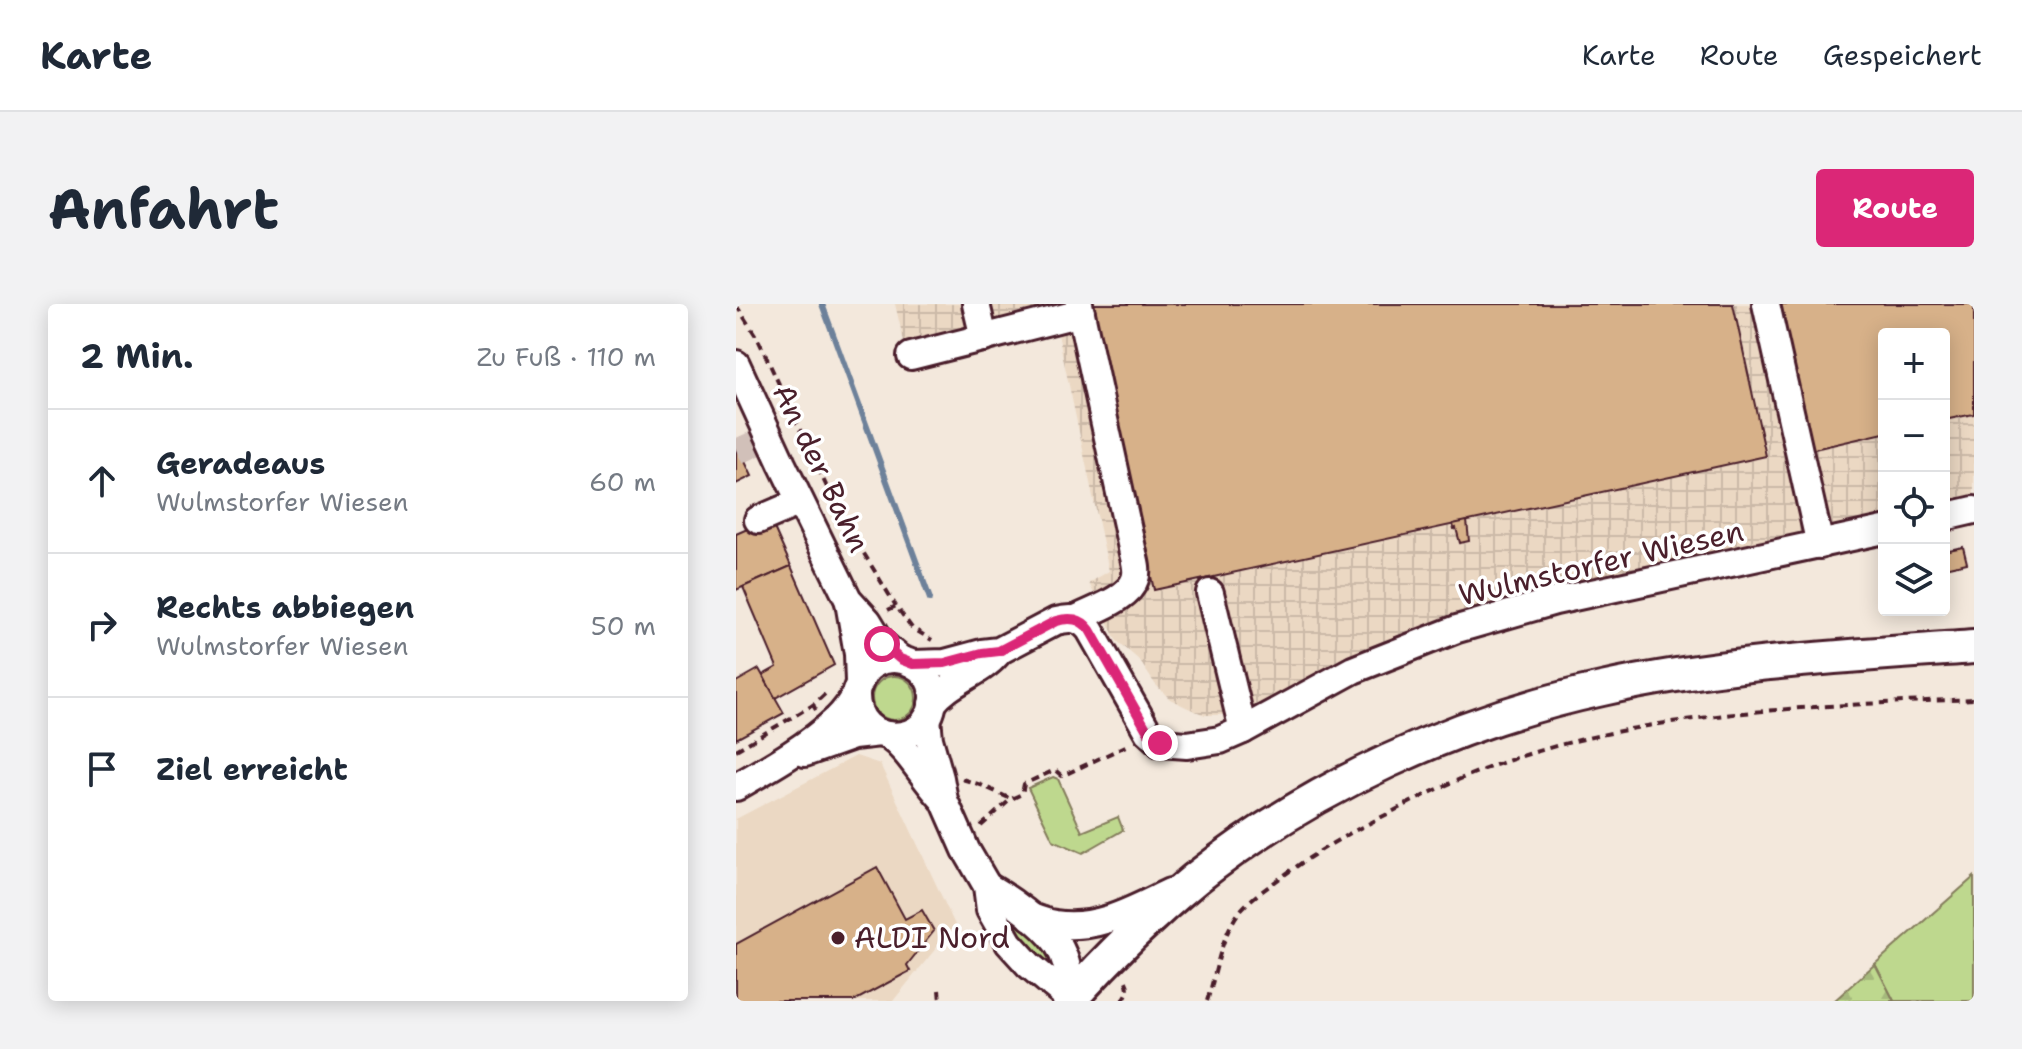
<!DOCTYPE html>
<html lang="de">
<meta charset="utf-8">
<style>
:root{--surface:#fff;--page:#f2f2f3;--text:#1f2937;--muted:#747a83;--line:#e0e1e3;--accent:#db2777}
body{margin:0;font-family:"Shantell Sans",sans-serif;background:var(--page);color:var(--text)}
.controls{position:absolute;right:24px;top:24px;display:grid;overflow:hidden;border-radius:8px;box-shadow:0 4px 20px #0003}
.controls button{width:72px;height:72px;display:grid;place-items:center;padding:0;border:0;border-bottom:2px solid var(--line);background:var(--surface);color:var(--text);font:40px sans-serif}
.stop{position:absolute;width:24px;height:24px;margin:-18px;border:6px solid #db2777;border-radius:50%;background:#fff}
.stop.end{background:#db2777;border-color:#fff;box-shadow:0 2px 8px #0008}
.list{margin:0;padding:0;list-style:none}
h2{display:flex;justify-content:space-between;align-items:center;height:104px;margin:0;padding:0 32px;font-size:34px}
h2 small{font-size:26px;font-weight:400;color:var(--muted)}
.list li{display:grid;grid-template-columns:52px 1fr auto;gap:24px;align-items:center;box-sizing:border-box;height:144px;padding:0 32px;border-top:2px solid var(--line)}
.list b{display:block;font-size:30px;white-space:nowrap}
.list p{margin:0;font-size:26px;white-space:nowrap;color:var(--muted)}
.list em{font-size:26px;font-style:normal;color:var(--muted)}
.icon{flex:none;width:44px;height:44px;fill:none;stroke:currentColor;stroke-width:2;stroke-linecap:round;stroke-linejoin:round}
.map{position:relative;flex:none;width:1238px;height:697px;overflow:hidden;border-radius:8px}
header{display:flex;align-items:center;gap:48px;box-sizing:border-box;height:112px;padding:0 40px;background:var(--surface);border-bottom:2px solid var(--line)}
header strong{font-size:38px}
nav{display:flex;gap:44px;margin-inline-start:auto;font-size:28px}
.intro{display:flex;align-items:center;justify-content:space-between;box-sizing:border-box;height:192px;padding:0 48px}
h1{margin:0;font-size:56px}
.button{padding:20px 36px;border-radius:8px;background:var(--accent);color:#fff;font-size:28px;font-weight:700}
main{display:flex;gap:48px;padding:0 48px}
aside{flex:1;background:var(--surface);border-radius:8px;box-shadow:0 4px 20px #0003}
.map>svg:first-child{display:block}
.built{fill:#ebd8c3}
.industrial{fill:url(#industrial-grid)}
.green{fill:#bed88e;stroke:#847c5c;stroke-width:2}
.forest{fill:url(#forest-firs);stroke:#847c5c;stroke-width:2}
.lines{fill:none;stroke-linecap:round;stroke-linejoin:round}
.stream{stroke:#6d819a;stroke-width:6}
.building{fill:#d7b189;stroke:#4a1f2b;stroke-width:2}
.minor-tunnel{stroke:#d1c0b9;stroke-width:26;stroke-dasharray:26 13;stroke-linecap:butt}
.minor-casing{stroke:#4a1f2b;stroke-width:32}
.major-casing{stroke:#4a1f2b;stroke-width:38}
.path{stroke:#4a1f2b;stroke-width:4;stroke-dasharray:8 6;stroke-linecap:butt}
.minor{stroke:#fff;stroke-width:26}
.major{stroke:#fff;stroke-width:32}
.route{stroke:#db2777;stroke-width:10}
.poi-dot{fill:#4a1f2b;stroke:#fff;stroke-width:3}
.labels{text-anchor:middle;stroke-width:7;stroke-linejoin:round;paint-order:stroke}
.street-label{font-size:30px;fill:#4a1f2b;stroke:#fff}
.poi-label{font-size:30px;fill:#4a1f2b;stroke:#fff;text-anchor:start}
</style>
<header>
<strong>Karte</strong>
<nav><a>Karte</a><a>Route</a><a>Gespeichert</a></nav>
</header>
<div class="intro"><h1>Anfahrt</h1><a class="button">Route</a></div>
<main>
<aside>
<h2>2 Min.<small>Zu Fuß · 110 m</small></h2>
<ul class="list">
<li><svg class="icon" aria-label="ahead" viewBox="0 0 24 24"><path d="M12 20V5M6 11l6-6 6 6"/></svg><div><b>Geradeaus</b><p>Wulmstorfer Wiesen</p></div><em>60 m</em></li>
<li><svg class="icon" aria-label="right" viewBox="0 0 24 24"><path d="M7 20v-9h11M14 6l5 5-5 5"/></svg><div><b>Rechts abbiegen</b><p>Wulmstorfer Wiesen</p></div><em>50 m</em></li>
<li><svg class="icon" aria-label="arrive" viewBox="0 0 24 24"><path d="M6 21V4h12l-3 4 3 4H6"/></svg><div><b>Ziel erreicht</b></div></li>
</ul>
</aside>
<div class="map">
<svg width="1238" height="697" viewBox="0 0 1238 697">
<defs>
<pattern id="industrial-grid" width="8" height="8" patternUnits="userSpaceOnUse" patternTransform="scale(2)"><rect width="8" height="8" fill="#ebd8c3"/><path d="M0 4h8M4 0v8" fill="none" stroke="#cbb9a8"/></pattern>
<pattern id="forest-firs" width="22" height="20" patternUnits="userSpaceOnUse" patternTransform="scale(2)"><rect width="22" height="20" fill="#bed88e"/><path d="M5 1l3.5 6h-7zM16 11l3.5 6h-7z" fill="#a5b97b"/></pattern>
</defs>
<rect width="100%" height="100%" fill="#f3e8dc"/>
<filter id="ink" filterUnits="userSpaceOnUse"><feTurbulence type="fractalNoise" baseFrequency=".0125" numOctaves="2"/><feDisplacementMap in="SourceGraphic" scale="16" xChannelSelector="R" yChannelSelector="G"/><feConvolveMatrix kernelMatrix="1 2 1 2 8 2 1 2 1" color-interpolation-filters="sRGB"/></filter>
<g filter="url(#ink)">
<polygon class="built" points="120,452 144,460 219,621 157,697 0,697 0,515"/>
<polygon class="industrial" points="159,0 1238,0 1238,190 1208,197 1208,30 1148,30 1148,210 808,284 752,299 643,339 590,364 521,402 487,411 469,411 452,404 434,395 419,380 403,356 380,336 353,279 373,267 322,30 175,68"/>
<g class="green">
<circle cx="158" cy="394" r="22"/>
<polygon points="317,473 322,475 346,528 382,513 387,526 347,549 317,536 292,484"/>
<polygon points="1238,573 1238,697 1158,697 1139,660"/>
<polygon points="271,607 314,646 320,662 316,665 302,653 267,610"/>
</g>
<polygon class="forest" points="1139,660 1158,697 1098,697"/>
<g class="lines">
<polyline class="stream" points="86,0 194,295"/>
</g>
<g class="building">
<polygon points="355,0 997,0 1030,152 418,286"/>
<polygon points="1042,0 1238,0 1238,110 1208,116 1208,30 1148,30 1148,129 1074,146"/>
<polygon points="0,139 16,172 0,180"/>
<polygon points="34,215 55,262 0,286 0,230"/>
<polygon points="731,217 733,237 724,239 720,224 718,225 717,220"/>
<polygon points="1227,243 1231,259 1208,264 1208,247"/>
<polygon points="55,262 98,361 39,394 27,371 41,363 7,283"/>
<polygon points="23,365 48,409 0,435 0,378"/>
<polygon points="141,563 169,615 186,606 198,627 171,661 174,667 118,697 0,697 0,640"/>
</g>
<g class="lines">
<polyline class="minor-tunnel" points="1,148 33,133"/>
<defs>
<g id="minor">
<polyline points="240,0 248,34"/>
<polyline points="1030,0 1084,241"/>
<polyline points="175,52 345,9"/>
<polyline points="0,60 46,160 112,295 132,317 146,340 164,355"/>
<polyline points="1208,213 1238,206"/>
<polyline points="22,216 64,198"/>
<polyline points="474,289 507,426"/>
<polyline points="113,298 122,350 123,378"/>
<path d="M340,315C357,306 393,295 399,275C402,267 399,257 397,249L343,0"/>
<path d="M177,360L209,359L246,349L263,347L320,317C335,313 345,314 354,326L412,428L424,439L451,441L484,436L507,426L617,366L721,325L819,297L1148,226"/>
<path d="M196,400C213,377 243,371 261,350"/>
<polyline points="191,414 193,435 204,474 208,496 230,546 251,582 254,606 273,639 293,661 335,696"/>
<path d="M151,431C175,448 185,472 206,494"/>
<polyline points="69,449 117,432 144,429"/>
<path d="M0,483C35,463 71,443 101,415C108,408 115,399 119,390C124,378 126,367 138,360C163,347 195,362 197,391C199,445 118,446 120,389"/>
<path d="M251,582C272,594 307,619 321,639C332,656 334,676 335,696"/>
<path d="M295,613C303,616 311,619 319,620C361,627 398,605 434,588"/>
</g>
<path id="major" d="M333,697C372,653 414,612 459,575C575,483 722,416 866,385C988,358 1114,352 1238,343"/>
</defs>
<use href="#minor" class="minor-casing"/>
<use href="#major" class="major-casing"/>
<g class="path">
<polyline points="0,1 22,35 102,207 160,302"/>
<polyline points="152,306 160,302 176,324 196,336"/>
<polyline points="80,406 77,401 90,389"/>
<polyline points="0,446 77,401"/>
<polyline points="226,475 245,481 275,495"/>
<polyline points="245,522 275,495 286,490 288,480 319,466 326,472 394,440"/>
<polyline points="203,686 204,697"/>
<path d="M386,697C393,689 394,683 388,674"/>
<path d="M471,697C481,667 484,633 504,607C513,596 525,588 536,580C567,557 599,536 634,519C671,500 709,480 749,465C901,407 1077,402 1238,395"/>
</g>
<use href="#minor" class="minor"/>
<use href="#major" class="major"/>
</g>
</g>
<g class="lines" filter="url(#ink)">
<path class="route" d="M146,340L164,355L177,360L209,359L246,349L263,347L320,317C334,313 345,314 354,326L412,428L424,439"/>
</g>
<circle class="poi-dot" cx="102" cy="634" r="8"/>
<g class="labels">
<g class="street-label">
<text transform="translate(85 164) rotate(64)" y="10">An der Bahn</text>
<text transform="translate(865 259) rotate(-13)" y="10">Wulmstorfer Wiesen</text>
</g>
<g class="poi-label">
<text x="118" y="644">ALDI Nord</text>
</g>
</g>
</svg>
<div class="controls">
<button>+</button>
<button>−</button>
<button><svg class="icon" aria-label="locate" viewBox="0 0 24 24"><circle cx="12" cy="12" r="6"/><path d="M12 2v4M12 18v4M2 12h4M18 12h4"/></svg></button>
<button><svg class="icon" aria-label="layers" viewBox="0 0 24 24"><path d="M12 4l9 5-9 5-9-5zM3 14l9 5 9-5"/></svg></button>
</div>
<div class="stop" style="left:146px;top:340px"></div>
<div class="stop end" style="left:424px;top:439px"></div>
</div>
</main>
